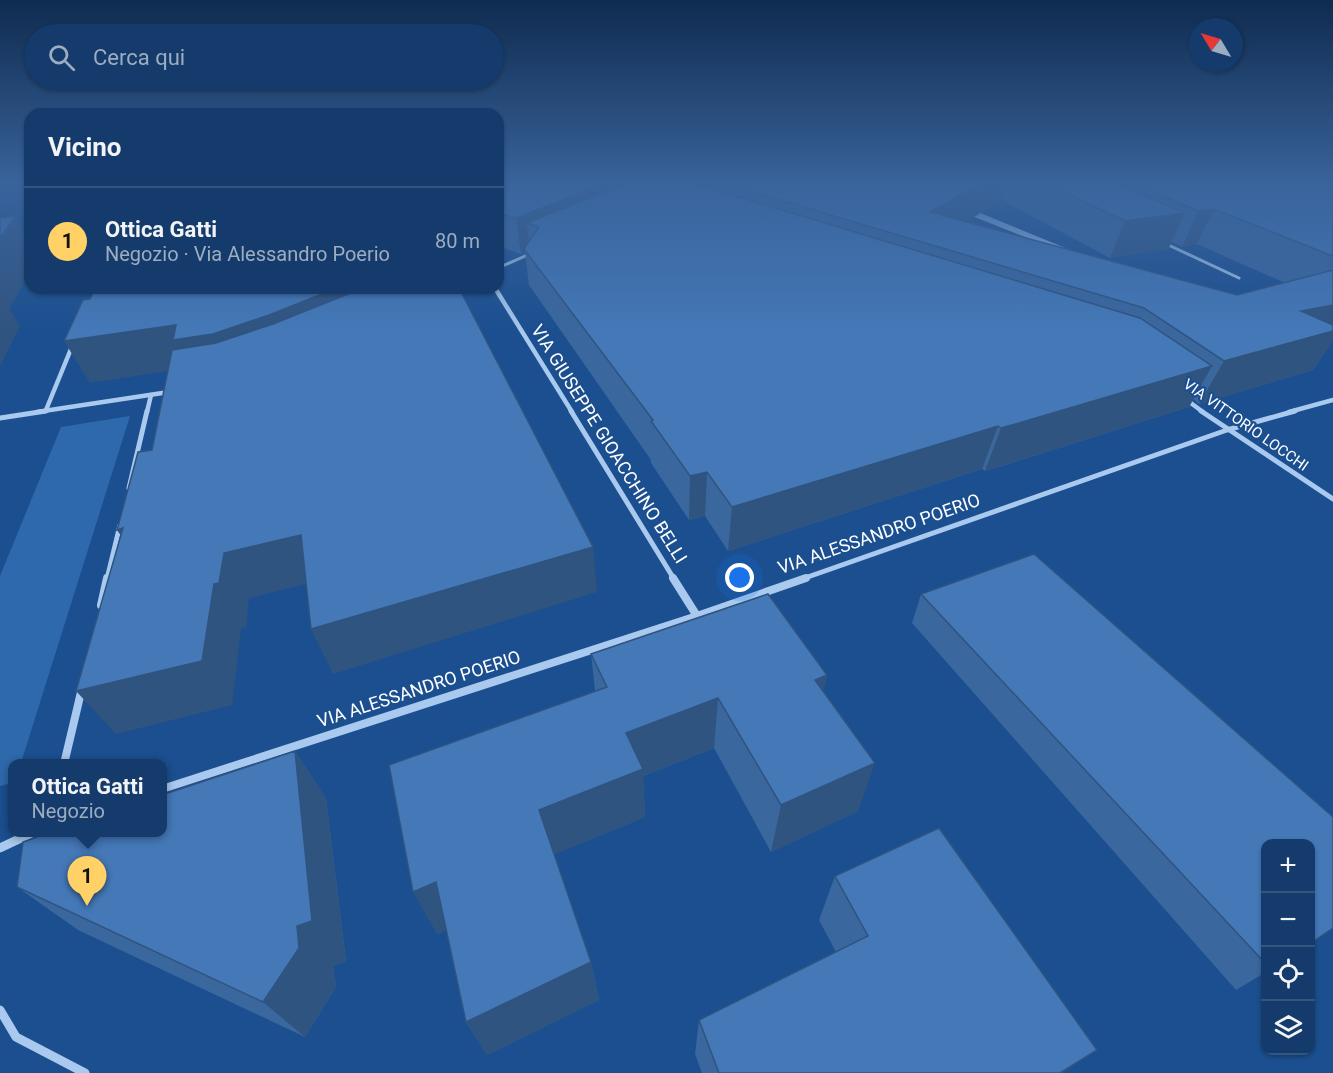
<!DOCTYPE html>
<html lang="it">
<meta charset="utf-8">
<style>
:root{--surface:#143b6b;--page:#214673;--text:#f1f3f6;--muted:#9dadc1;--line:#33557e;--accent:#ffd166}
body{margin:0;font-family:Roboto,sans-serif;background:var(--page);color:var(--text)}
.controls{position:absolute;right:18px;bottom:18px;display:grid;overflow:hidden;border-radius:12px;box-shadow:0 2px 4px #0004}
.controls button{width:54px;height:54px;display:grid;place-items:center;padding:0;border:0;border-bottom:2px solid var(--line);background:var(--surface);color:var(--text);font:30px sans-serif}
.compass{position:absolute;left:1189px;top:18px;width:54px;height:54px;border-radius:50%;background:var(--surface);box-shadow:0 2px 4px #0004;rotate:308deg}
.you{position:absolute;left:740px;top:578px;width:21px;height:21px;margin:-15px;border:4px solid #fff;border-radius:50%;background:#1a73e8;box-shadow:0 0 0 9px #1a73e833}
.badge{display:grid;place-items:center;width:39px;height:39px;border-radius:50%;background:var(--accent);color:#111;font-size:20px;font-weight:700}
.pin{position:absolute;translate:-50% -50px;filter:drop-shadow(0 2px 3px #0008)}
.pin::after{content:'';position:absolute;top:32px;width:21px;height:18px;background:inherit;clip-path:polygon(0 0,100% 0,50% 100%)}
.popup{position:absolute;left:8px;top:759px;width:159px;height:78px;box-sizing:border-box;display:grid;place-content:center;border-radius:12px;background:var(--surface);filter:drop-shadow(0 2px 4px #0005);font-size:20px;white-space:nowrap;color:var(--muted)}
.popup b{font-size:22px;color:var(--text)}
.popup::after{content:'';position:absolute;left:50%;top:100%;margin-left:-12px;border:12px solid transparent;border-top-color:var(--surface)}
.list{margin:0;padding:0;list-style:none}
h2{display:flex;justify-content:space-between;align-items:center;height:78px;margin:0;padding:0 24px;font-size:26px}
h2 small{font-size:20px;font-weight:400;color:var(--muted)}
.list li{display:grid;grid-template-columns:39px 1fr auto;gap:18px;align-items:center;box-sizing:border-box;height:108px;padding:0 24px;border-top:2px solid var(--line)}
.list b{display:block;font-size:22px;white-space:nowrap}
.list p{margin:0;font-size:20px;white-space:nowrap;color:var(--muted)}
.list em{font-size:20px;font-style:normal;color:var(--muted)}
.icon{flex:none;width:33px;height:33px;fill:none;stroke:currentColor;stroke-width:2;stroke-linecap:round;stroke-linejoin:round}
.map{position:relative;flex:none;width:1333px;height:1073px;overflow:hidden}
.search{position:absolute;background:var(--surface);box-shadow:0 2px 4px #0004;left:24px;top:24px;width:480px;height:66px;display:flex;align-items:center;gap:15px;box-sizing:border-box;padding:0 21px;border-radius:33px;color:var(--muted);font-size:22px}
.panel{position:absolute;background:var(--surface);box-shadow:0 2px 4px #0004;left:24px;top:108px;width:480px;height:186px;border-radius:18px}
.map>svg:first-child{display:block}
.green{fill:#2e69ad}
.lines{fill:none;stroke-linecap:round;stroke-linejoin:round}
.stream{fill:#9cc4f0;fill-rule:evenodd}
.street-far4{stroke:#a9c9ee;stroke-width:3}
.street-far3{stroke:#a9c9ee;stroke-width:4.5}
.street-far2{stroke:#a9c9ee;stroke-width:5}
.street-far1{stroke:#a9c9ee;stroke-width:8}
.street{stroke:#a9c9ee;stroke-width:9}
.wall{fill:#3a679d;fill-rule:evenodd}
.shaded-wall{fill:#305480}
.building{fill:#4478b7;stroke:#305480;stroke-width:1.5}
.labels{text-anchor:middle;stroke-width:4.5;stroke-linejoin:round;paint-order:stroke}
.far-street-label{font-size:15px;fill:#fff;stroke:#1b4f8f}
.street-label{font-size:18px;fill:#fff;stroke:#1b4f8f}
</style>
<div class="map">
<svg width="1333" height="1073" viewBox="0 0 1333 1073">
<rect width="100%" height="100%" fill="#1b4f8f"/>
<polygon class="green" points="130,416 21,763 12,764 12,783 0,786 0,576 61,427"/>
<g class="lines">
<polygon class="stream" points="957,206 963,206 1080,254 1073,256 957,210"/>
<g class="street-far4">
<polyline points="1162,242 1239,278"/>
<polyline points="498,268 532,253"/>
</g>
<g class="street-far3">
<polyline points="495,288 572,412"/>
<polyline points="1184,398 1203,412"/>
<polyline points="46,410 73,344"/>
<polyline points="37,412 169,392"/>
<polyline points="147,412 151,395"/>
<polyline points="1289,412 1333,400"/>
</g>
<g class="street-far2">
<polyline points="571,411 674,579"/>
<polyline points="1201,411 1333,499"/>
<polyline points="0,418 46,411"/>
<polyline points="129,488 147,411"/>
<polyline points="107,579 120,525"/>
<polyline points="802,579 1227,430 1295,411"/>
</g>
<g class="street-far1">
<polyline points="673,578 697,616"/>
<polyline points="101,605 107,578"/>
<polyline points="64,764 82,688"/>
<polyline points="162,789 697,616 806,578"/>
</g>
<g class="street">
<polyline points="0,848 34,832"/>
<polyline points="0,1010 16,1037 85,1073"/>
</g>
</g>
<g class="wall">
<path d="M498,182H1333V340L1313,370L1199,404L1193,399L1189,407L1002,466L985,471L982,469L728,551L705,516L689,520L651,463V460L529,285L525,252L521,254L498,246ZM1002,200L1110,258L1168,249L1172,242L1182,247L1197,244L1285,283L1237,295L966,222Z"/>
<polygon points="921,594 1266,843 1266,972 1236,990 912,623"/>
<polygon points="591,654 827,675 823,691 858,811 771,852 714,748 643,776 645,817 554,854 591,962 599,1000 487,1055 466,1022 446,930 437,934 595,691"/>
<polygon points="295,751 326,799 346,961 333,966 336,987 305,1037 78,930 17,887"/>
<polygon points="835,876 1063,1073 702,1073 695,1054 699,1020 836,952 819,920"/>
</g>
<g class="shaded-wall">
<polygon points="608,182 644,182 539,227 527,223 530,250 524,249 525,252 521,254 516,218"/>
<polygon points="984,182 1007,182 1002,200 928,244 930,212"/>
<polygon points="30,205 30,221 21,206"/>
<polygon points="1214,209 1197,244 1182,247 1198,211"/>
<polygon points="1185,213 1168,249 1110,258 1125,221"/>
<polygon points="16,216 30,241 30,272 9,309 20,326 0,366 0,238"/>
<polygon points="337,288 388,288 187,368 90,383 64,341 176,325"/>
<polygon points="1333,305 1333,340 1313,370 1199,404 1224,361 1301,311"/>
<polygon points="1212,366 1189,407 985,471 1001,428"/>
<polygon points="998,426 982,469 728,551 732,507"/>
<polygon points="707,472 705,516 689,520 690,476"/>
<polygon points="123,528 147,574 117,530"/>
<polygon points="301,535 321,580 249,598 246,627 241,629 232,705 116,734 76,691 214,584 224,553"/>
<polygon points="593,547 597,592 333,674 311,629"/>
<polygon points="827,675 815,726 815,680"/>
<polygon points="718,698 714,748 643,776 645,817 550,856 539,810 626,733"/>
<polygon points="295,751 326,799 346,961 333,966 336,987 305,1037 263,1002 297,926"/>
<polygon points="875,763 858,811 771,852 781,805"/>
<polygon points="436,882 457,925 437,934 413,892"/>
<polygon points="591,962 599,1000 487,1055 466,1022"/>
<polygon points="1097,1050 1063,1073 1060,1073"/>
</g>
<g class="building">
<polygon points="498,182 608,182 516,218 498,213"/>
<polygon points="630,182 689,182 1140,318 1212,366 1019,423 1001,428 998,426 732,507 707,472 690,476 651,421 653,420 524,249 539,227 527,223"/>
<polygon points="720,182 984,182 930,212 1237,295 1333,270 1333,305 1301,311 1333,325 1333,331 1224,361 1144,308"/>
<polygon points="1043,182 1113,182 1185,213 1125,221"/>
<polygon points="1131,182 1333,182 1333,256 1214,209 1198,211"/>
<polygon points="30,193 30,205 21,206"/>
<polygon points="16,216 0,238 0,218"/>
<polygon points="95,288 337,288 269,315 213,334 173,340 176,325 64,341 83,300 90,299"/>
<polygon points="363,288 459,288 593,547 311,629 301,535 224,553 219,583 214,584 202,661 76,691 123,528 117,530 138,452 152,450 172,350 216,343 273,324"/>
<polygon points="1034,554 1333,817 1333,928 1311,943 1311,843 1266,843 1266,964 921,594"/>
<polygon points="768,594 827,675 815,680 875,763 781,805 718,698 626,733 643,769 539,810 591,962 466,1022 436,882 413,892 389,765 607,687 591,654"/>
<polygon points="295,751 312,921 297,926 299,948 263,1002 17,887 23,842 51,832 162,832 162,795"/>
<polygon points="939,828 1097,1050 1060,1073 719,1073 699,1020 868,936 835,876"/>
</g>
<linearGradient id="sky" x2="0" y2="1"><stop stop-color="#0f2b4f"/><stop offset="0.55" stop-color="#39639b"/><stop offset="1" stop-color="#39639b" stop-opacity="0"/></linearGradient>
<rect width="1333" height="333" fill="url(#sky)"/>
<g class="labels">
<g class="far-street-label">
<text transform="translate(1246 425) rotate(35)" y="5">VIA VITTORIO LOCCHI</text>
</g>
<g class="street-label">
<text transform="translate(609 444) rotate(58)" y="6">VIA GIUSEPPE GIOACCHINO BELLI</text>
<text transform="translate(879 534) rotate(-19)" y="6">VIA ALESSANDRO POERIO</text>
<text transform="translate(419 689) rotate(-18)" y="6">VIA ALESSANDRO POERIO</text>
</g>
</g>
</svg>
<div class="controls">
<button>+</button>
<button>−</button>
<button><svg class="icon" aria-label="locate" viewBox="0 0 24 24"><circle cx="12" cy="12" r="6"/><path d="M12 2v4M12 18v4M2 12h4M18 12h4"/></svg></button>
<button><svg class="icon" aria-label="layers" viewBox="0 0 24 24"><path d="M12 4l9 5-9 5-9-5zM3 14l9 5 9-5"/></svg></button>
</div>
<svg class="compass" viewBox="-18 -18 36 36"><path d="M0-13l5 13h-10z" fill="#e53935"/><path d="M0 13l5-13h-10z" fill="#9dadc1"/></svg>
<div class="you"></div>
<div class="pin badge" style="left:87px;top:906px">1</div>
<div class="popup"><b>Ottica Gatti</b>Negozio</div>
<div class="search"><svg class="icon" aria-label="search" viewBox="0 0 24 24"><circle cx="10" cy="10" r="6"/><path d="M15 15l6 6"/></svg>Cerca qui</div>
<section class="panel">
<h2>Vicino<small></small></h2>
<ul class="list">
<li><span class="badge">1</span><div><b>Ottica Gatti</b><p>Negozio · Via Alessandro Poerio</p></div><em>80 m</em></li>
</ul>
</section>
</div>
